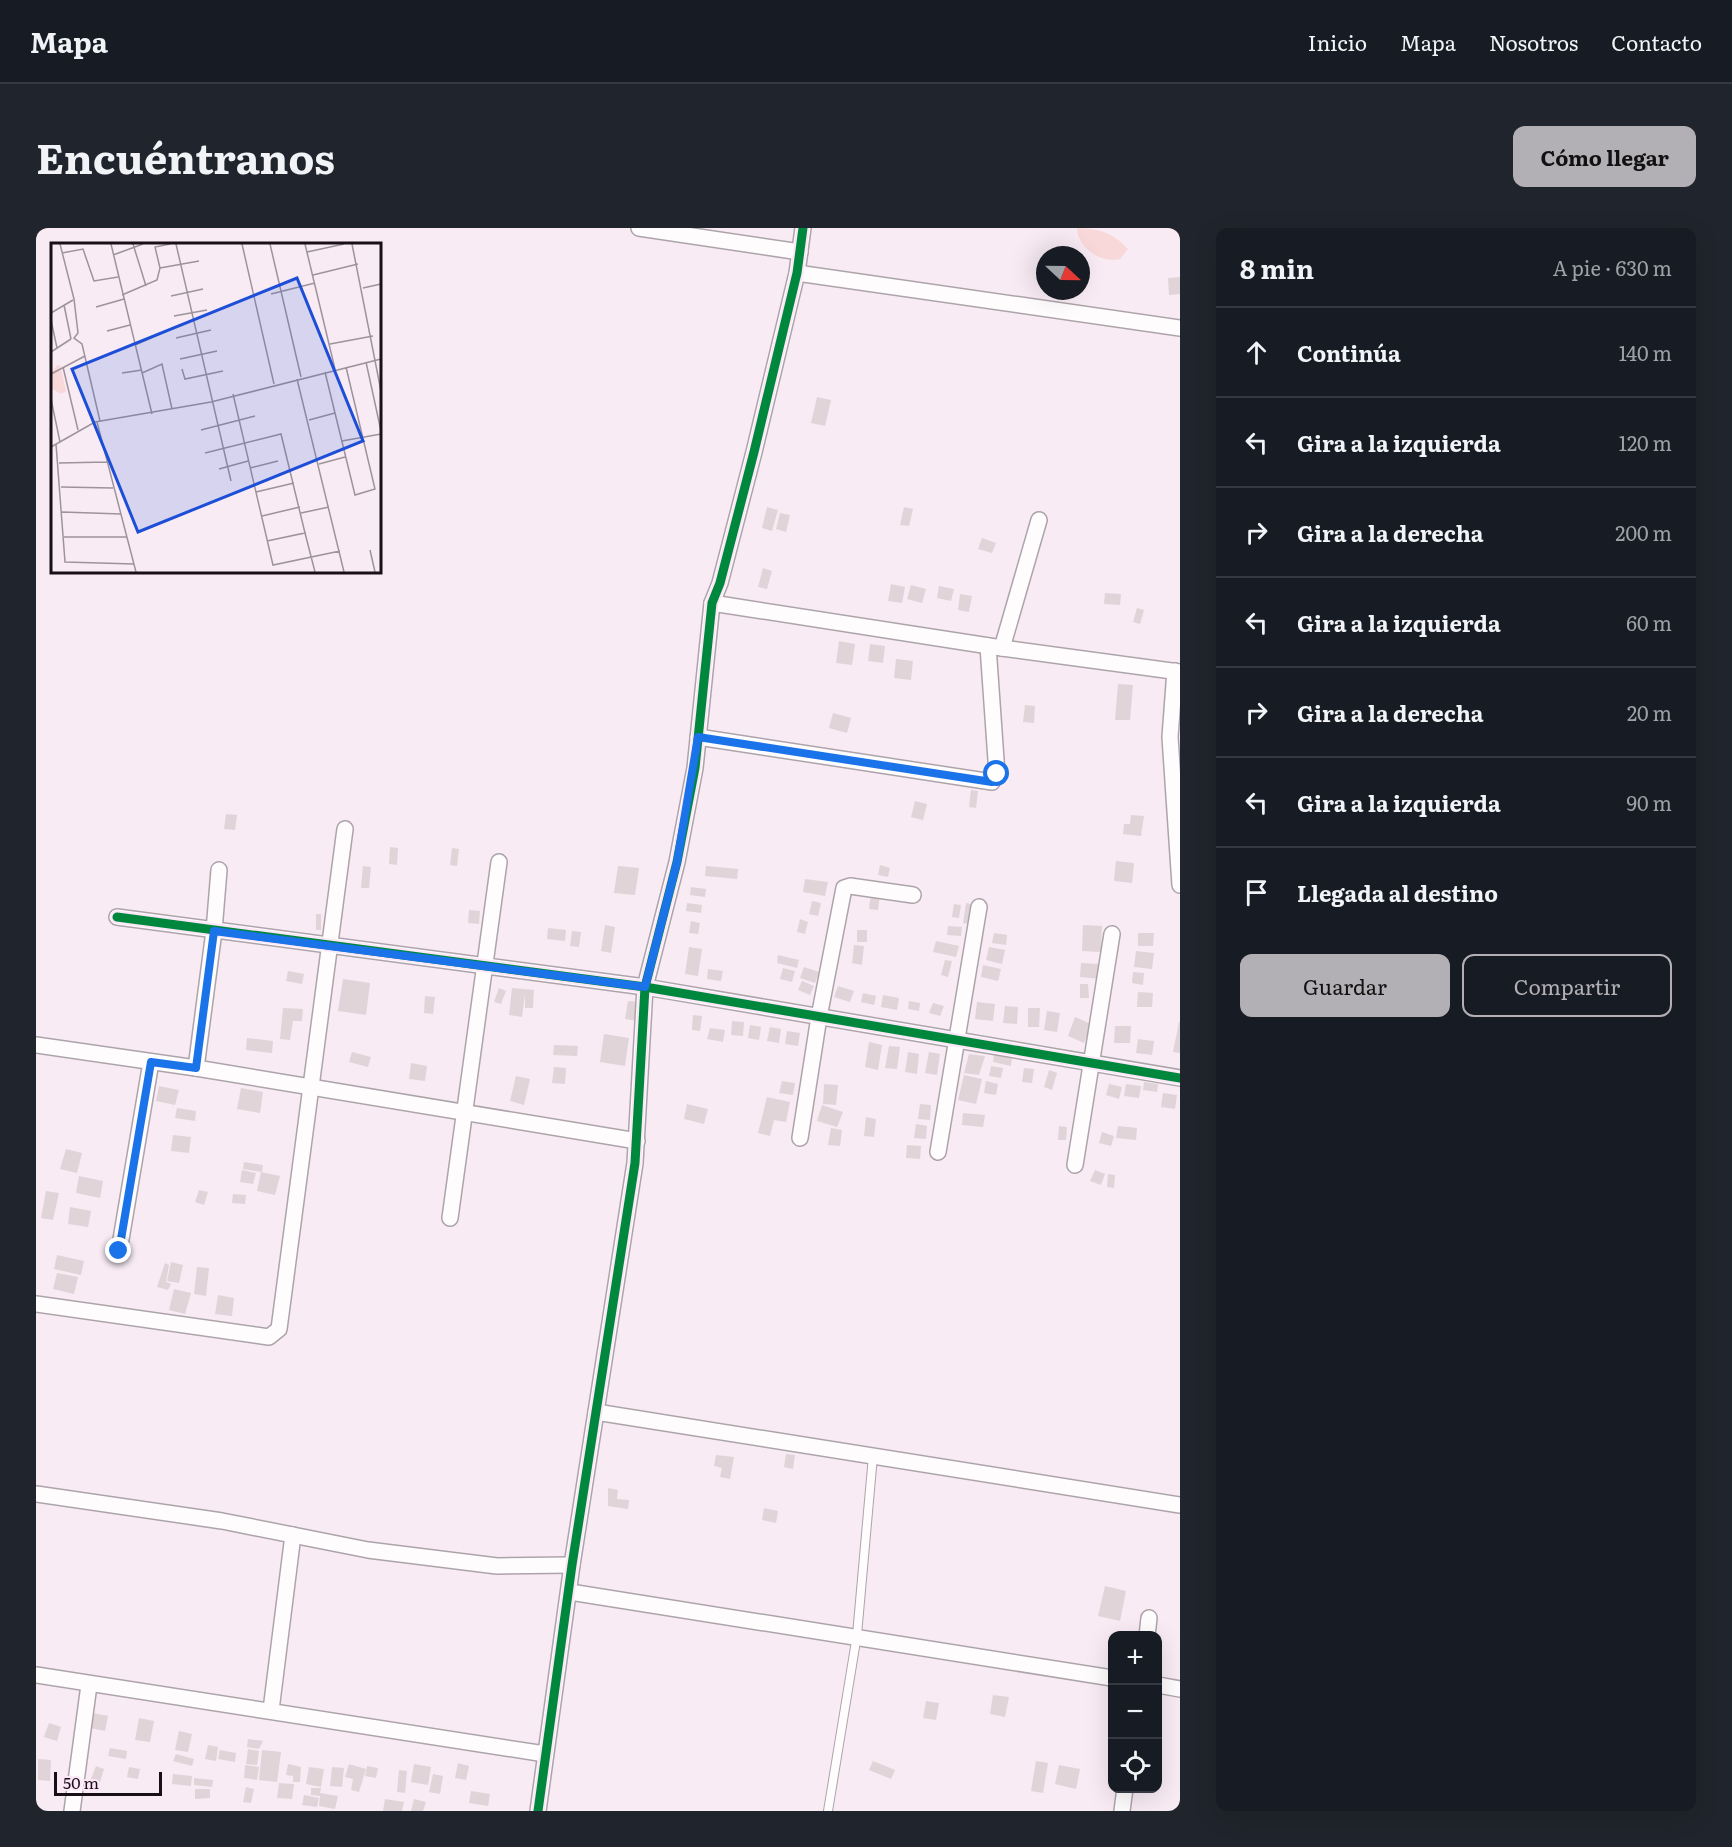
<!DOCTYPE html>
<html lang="es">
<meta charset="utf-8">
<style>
:root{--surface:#171b24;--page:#20242c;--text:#f1f3f6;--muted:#9ea1a6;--line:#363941;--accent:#b2b0b4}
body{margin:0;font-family:Literata,serif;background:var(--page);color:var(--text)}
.controls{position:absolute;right:18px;bottom:18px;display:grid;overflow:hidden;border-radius:12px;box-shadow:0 6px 24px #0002}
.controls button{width:54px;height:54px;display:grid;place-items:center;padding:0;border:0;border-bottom:2px solid var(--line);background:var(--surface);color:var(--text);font:30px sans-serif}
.compass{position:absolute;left:1000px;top:18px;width:54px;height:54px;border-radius:50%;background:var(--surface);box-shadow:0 6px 24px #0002;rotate:112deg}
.scale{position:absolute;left:18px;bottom:15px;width:108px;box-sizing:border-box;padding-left:6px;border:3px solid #181016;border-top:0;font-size:16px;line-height:21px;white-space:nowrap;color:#181016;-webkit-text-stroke:4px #fde6f7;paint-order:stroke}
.stop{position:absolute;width:18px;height:18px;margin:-14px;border:4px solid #1a73e8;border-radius:50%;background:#fff}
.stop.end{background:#1a73e8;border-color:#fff;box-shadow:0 2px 6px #0008}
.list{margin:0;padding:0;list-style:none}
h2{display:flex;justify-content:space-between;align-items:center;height:78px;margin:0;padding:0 24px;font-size:26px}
h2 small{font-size:20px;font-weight:400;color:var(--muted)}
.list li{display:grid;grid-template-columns:39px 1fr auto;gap:18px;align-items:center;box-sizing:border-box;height:90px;padding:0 24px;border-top:2px solid var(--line)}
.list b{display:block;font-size:22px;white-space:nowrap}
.list em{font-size:20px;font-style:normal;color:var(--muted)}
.actions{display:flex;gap:12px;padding:18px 24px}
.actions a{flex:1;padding:14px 0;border:2px solid var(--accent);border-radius:12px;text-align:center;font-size:21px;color:var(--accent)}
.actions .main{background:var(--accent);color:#111}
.icon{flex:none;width:33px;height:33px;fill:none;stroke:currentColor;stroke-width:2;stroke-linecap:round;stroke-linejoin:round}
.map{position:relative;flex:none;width:1144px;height:1583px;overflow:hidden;border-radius:12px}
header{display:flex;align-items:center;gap:36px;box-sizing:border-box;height:84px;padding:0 30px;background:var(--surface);border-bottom:2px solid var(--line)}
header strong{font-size:28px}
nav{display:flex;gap:33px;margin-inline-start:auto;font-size:21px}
.intro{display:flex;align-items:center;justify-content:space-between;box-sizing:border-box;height:144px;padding:0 36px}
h1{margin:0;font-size:42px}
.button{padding:15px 27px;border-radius:12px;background:var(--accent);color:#111;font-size:21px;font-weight:700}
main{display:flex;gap:36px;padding:0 36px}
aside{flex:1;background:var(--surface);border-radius:12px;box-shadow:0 6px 24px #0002}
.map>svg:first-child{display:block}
.green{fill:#f8d8d8}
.building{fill:#e0d4d9}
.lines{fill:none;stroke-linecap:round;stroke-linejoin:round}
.service-casing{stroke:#ada4aa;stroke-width:10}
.minor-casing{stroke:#ada4aa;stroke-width:18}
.service{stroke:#fefcfd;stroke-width:8}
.minor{stroke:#fefcfd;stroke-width:15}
.cycleway-casing{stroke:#fde6f7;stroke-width:13}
.cycleway{stroke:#00873e;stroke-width:9}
.route{stroke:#1a73e8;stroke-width:8}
.inset-road{fill:none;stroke:#9e939b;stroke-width:1.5}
.view{fill:#1d4ed8;fill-opacity:0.15;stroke:#1d4ed8;stroke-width:3}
.inset-edge{fill:none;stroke:#181016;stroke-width:3}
</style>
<header>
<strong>Mapa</strong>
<nav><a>Inicio</a><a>Mapa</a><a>Nosotros</a><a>Contacto</a></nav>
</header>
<div class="intro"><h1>Encuéntranos</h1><a class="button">Cómo llegar</a></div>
<main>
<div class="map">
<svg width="1144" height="1583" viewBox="0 0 1144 1583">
<rect width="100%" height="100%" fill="#f8ebf4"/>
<path class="green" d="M1041,0C1062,0 1077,5 1092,21L1084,31C1065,36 1041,19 1041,0Z"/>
<g class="building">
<polygon points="1144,49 1144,66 1133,67 1132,50"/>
<polygon points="781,169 795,172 789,198 775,195"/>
<polygon points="731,279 742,282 736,303 726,300"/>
<polygon points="868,279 877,281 873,298 864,297"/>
<polygon points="744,285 754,287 750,304 740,301"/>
<polygon points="946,310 960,315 956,325 942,321"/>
<polygon points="727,340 736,343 731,361 722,359"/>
<polygon points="855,356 869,359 866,375 852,373"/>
<polygon points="875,357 890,361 886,375 871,371"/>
<polygon points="903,358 918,361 915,373 901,370"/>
<polygon points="1069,365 1085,366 1084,377 1068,376"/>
<polygon points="924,366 936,368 933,384 922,382"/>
<polygon points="1101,380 1108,382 1104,396 1097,394"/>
<polygon points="803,413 819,416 816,437 800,435"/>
<polygon points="834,416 849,418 847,435 832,433"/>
<polygon points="860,431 877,433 875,452 858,450"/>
<polygon points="1082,456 1097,457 1094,492 1079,492"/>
<polygon points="989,477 999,478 998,495 987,494"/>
<polygon points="797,485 815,490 811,505 793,500"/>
<polygon points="935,562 942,563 940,580 933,579"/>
<polygon points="879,573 891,576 887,592 875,589"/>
<polygon points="190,586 201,587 199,602 188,601"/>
<polygon points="1095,587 1108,588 1105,608 1087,606 1088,596 1094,596"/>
<polygon points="354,619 362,620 361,637 353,636"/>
<polygon points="416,620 423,621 421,638 414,637"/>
<polygon points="1080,633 1098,635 1096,655 1078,653"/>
<polygon points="844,637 854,640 852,649 842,647"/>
<polygon points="327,638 335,639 333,660 325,660"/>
<polygon points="582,638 603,640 599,667 578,665"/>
<polygon points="670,638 702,641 701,651 669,648"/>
<polygon points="769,651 792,654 789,668 767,664"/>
<polygon points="655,659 670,661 669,669 654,667"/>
<polygon points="835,664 844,665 842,682 833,681"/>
<polygon points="776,673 785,675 782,688 773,686"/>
<polygon points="651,675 666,677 665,685 650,683"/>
<polygon points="930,675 936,676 933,696 927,695"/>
<polygon points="918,676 925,677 923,690 916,689"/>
<polygon points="433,682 444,683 443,696 432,695"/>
<rect x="280" y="686" width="5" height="16"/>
<polygon points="764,691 772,694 769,706 761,704"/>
<polygon points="655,693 664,695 662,706 653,705"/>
<polygon points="569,697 579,699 575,725 565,723"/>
<polygon points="1047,697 1066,698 1065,724 1046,723"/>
<polygon points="912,698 926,699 925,708 911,707"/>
<polygon points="512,700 530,702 529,713 511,711"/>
<rect x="821" y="702" width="10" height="12"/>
<polygon points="536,703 545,704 543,719 534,718"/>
<polygon points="958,705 971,707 970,717 956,715"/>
<polygon points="1102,705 1118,705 1117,718 1102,718"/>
<polygon points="900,713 923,718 920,729 897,724"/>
<polygon points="818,717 828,718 826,737 816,735"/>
<polygon points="653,719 666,721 662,748 649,746"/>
<polygon points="953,719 969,722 966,736 950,732"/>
<polygon points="1100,723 1118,725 1116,741 1098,739"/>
<polygon points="742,727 763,732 761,740 741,735"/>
<polygon points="909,732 916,733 912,749 905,747"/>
<polygon points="1045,735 1066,736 1065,751 1044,749"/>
<polygon points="947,737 965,741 962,753 945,749"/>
<polygon points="768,739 783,744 779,755 764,750"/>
<polygon points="747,740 759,743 756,754 744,751"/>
<polygon points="672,741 687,743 685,753 671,751"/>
<polygon points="252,743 268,746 266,756 250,753"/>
<polygon points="1097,744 1108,745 1107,757 1096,755"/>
<polygon points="307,751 334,755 330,787 302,783"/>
<polygon points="766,753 778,758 774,767 762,762"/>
<polygon points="1044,756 1052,756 1053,770 1044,770"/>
<polygon points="802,758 818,763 814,774 798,769"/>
<polygon points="463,760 470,763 465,776 458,774"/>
<polygon points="476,760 498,762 497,780 489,780 489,766 486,789 473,787"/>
<polygon points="1102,764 1117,765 1116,779 1101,779"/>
<polygon points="827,765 840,768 838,777 825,774"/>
<polygon points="847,767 863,770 861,782 845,779"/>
<polygon points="389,768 399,769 397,786 388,785"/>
<polygon points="592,773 604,774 601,793 589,791"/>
<polygon points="873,773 884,775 883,783 872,781"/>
<polygon points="941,774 959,776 957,793 939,791"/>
<polygon points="897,775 908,778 904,788 893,785"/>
<polygon points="969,778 982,779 981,796 967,795"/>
<polygon points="247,780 267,781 266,793 257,793 254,812 244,811"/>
<polygon points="992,780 1004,780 1003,799 992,799"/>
<polygon points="1011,783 1024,785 1021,804 1008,802"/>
<polygon points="657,787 666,788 664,803 656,802"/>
<polygon points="1039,789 1055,796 1048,815 1032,808"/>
<polygon points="696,793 708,794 707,808 695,807"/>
<polygon points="1143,794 1144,794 1144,825 1137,824"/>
<polygon points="714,797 725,799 723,812 712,810"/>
<polygon points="1079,798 1095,798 1094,815 1078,815"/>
<polygon points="734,799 745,801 743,815 731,813"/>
<polygon points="674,800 689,802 687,814 671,811"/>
<polygon points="751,803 764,805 762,818 749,816"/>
<polygon points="568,806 593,810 589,838 564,834"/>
<polygon points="211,810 237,813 236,825 210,822"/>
<polygon points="1102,811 1118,813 1116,827 1100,825"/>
<polygon points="833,814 846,817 842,842 829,839"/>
<polygon points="518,817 542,818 541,828 517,827"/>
<polygon points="853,818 864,819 861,841 849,840"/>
<polygon points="316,824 335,829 332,839 313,834"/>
<polygon points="872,824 883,826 881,846 869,844"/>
<polygon points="893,824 904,826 901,847 889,845"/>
<polygon points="933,826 949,828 943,847 928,845"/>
<polygon points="958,826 976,829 975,838 957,834"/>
<polygon points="375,835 391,838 389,853 373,851"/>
<polygon points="955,838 967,840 965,850 953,848"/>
<polygon points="518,839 530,840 529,856 516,855"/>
<polygon points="988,840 998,841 996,855 986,854"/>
<polygon points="1013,842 1021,845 1016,862 1008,859"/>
<polygon points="928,847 946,851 940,876 922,872"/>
<polygon points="480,848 494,851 488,877 474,873"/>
<polygon points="746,853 759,855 757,867 743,865"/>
<polygon points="950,853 962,856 960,867 948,865"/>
<polygon points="1108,854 1122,856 1121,864 1107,862"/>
<polygon points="788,856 802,857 800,877 787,876"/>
<polygon points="1073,856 1086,859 1083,871 1070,867"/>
<polygon points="1090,856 1105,858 1103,870 1088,868"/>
<polygon points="123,858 143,862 139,877 120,873"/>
<polygon points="205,860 227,864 224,885 201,881"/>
<polygon points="1127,865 1141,867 1139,881 1125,879"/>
<polygon points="731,869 754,874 750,894 738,892 734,908 722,905"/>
<polygon points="651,876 672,881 668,896 648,891"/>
<polygon points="884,876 895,877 894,892 882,891"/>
<polygon points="786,877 807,884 801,899 781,893"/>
<polygon points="141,880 160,883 159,893 139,890"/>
<polygon points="927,885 949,887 947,899 926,897"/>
<polygon points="830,889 840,891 838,909 828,908"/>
<polygon points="880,896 891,898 890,911 878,910"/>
<polygon points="1023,898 1031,899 1030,912 1022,912"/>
<polygon points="1082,898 1101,900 1100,912 1080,910"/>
<polygon points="795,900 806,902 804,918 792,917"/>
<polygon points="1066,904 1078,908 1075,918 1063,915"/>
<polygon points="137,907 155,909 153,925 135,923"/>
<polygon points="871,917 885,918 884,931 870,930"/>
<polygon points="30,921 46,925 41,945 24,941"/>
<polygon points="208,934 227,937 226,944 207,941"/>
<polygon points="206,942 220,945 217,956 204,954"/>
<polygon points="1059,942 1069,946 1065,957 1054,953"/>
<polygon points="225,944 244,948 239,967 221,963"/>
<polygon points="1072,946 1079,947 1078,960 1071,959"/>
<polygon points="43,948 67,953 64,970 40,965"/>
<polygon points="163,962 172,964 168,977 159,974"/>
<polygon points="10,963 23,965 17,992 5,990"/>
<polygon points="197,966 210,967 209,976 196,975"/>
<polygon points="34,979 55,983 52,999 32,996"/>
<polygon points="21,1027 48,1033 45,1047 18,1041"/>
<polygon points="135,1034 147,1037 143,1055 131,1053"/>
<polygon points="129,1035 133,1037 130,1054 135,1056 132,1062 121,1059"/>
<polygon points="161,1039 173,1040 170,1068 158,1066"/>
<polygon points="21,1045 42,1049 38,1066 17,1061"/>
<polygon points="138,1061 155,1065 149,1086 133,1082"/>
<polygon points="182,1067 198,1070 196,1088 179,1086"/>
<polygon points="750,1226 759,1227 757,1241 748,1239"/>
<polygon points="680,1227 698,1229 694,1251 684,1249 686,1240 678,1238"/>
<polygon points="572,1260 582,1262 581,1271 593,1272 592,1281 572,1278"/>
<polygon points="728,1280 742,1283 740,1295 726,1292"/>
<polygon points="1069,1358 1090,1363 1084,1393 1062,1388"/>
<polygon points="957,1467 973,1469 969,1489 954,1486"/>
<polygon points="890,1473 903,1475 900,1492 887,1490"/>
<polygon points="57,1485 72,1488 69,1503 54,1500"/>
<polygon points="103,1490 118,1493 114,1514 99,1512"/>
<polygon points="13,1495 25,1499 21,1513 8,1509"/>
<polygon points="143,1503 156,1506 152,1524 139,1522"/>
<polygon points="212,1511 227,1513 223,1521 211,1519"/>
<polygon points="172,1517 182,1519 180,1533 169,1531"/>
<polygon points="74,1520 91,1523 90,1531 72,1528"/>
<polygon points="212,1521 223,1523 221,1537 210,1536"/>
<polygon points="184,1522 200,1525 199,1534 182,1531"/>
<polygon points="226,1522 245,1524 241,1554 223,1552"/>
<polygon points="140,1526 158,1531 156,1538 137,1533"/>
<polygon points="2,1531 15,1532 14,1553 2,1552"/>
<polygon points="837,1533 859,1542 855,1551 833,1542"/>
<polygon points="1000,1533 1012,1535 1007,1565 995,1563"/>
<polygon points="422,1535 433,1538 430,1552 419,1550"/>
<polygon points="252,1536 265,1539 264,1554 257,1554 257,1548 250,1547"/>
<polygon points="313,1536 330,1541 323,1564 315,1562 317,1551 309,1549"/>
<polygon points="378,1536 395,1539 392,1557 375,1554"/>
<polygon points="209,1537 223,1539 221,1552 208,1550"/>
<polygon points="1023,1537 1044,1541 1040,1561 1019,1556"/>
<polygon points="60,1538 68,1541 64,1554 55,1551"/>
<polygon points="331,1538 342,1540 340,1550 329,1548"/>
<polygon points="93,1539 104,1541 102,1551 91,1549"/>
<polygon points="273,1539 288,1541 285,1559 270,1556"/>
<polygon points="296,1539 308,1540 306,1559 294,1558"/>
<polygon points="363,1542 371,1543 369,1565 361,1564"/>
<polygon points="137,1546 156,1548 155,1558 136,1556"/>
<polygon points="397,1546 407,1548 404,1566 393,1564"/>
<polygon points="158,1550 177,1552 176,1559 158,1557"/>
<polygon points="243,1555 258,1556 256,1571 241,1570"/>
<polygon points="210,1559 218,1561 215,1575 207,1574"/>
<polygon points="275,1560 285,1560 284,1565 302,1568 299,1581 283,1578 284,1568 275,1567"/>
<polygon points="159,1561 174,1561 174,1570 159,1571"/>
<polygon points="435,1563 454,1566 452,1578 433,1575"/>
<polygon points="268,1567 283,1570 281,1579 266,1577"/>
<polygon points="349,1571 368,1574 366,1583 347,1583"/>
<polygon points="378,1571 390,1574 387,1583 375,1583"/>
</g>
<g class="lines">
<defs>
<polyline id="service" points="792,1583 821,1407 837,1228"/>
<g id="minor">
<polyline points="603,0 764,24"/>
<polyline points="761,45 1144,100"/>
<polyline points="676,375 966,420 1144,444"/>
<polyline points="966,420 1003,292"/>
<polyline points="1139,443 1134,509 1144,657"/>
<polyline points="662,509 956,554 961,546 952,418"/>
<polyline points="81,689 609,759 1144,850"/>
<polyline points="0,817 160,840 601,913"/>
<polyline points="160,840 178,703 183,642"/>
<polyline points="764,910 783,789 808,660 814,658 877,667"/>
<polyline points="902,924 943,679"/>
<polyline points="1039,937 1076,706"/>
<polyline points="414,990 463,634"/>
<polyline points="83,1023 115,834"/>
<polyline points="0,1076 233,1109 243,1101 309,601"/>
<polyline points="560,1184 1144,1277"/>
<polyline points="0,1266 186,1293 332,1322 461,1338 536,1337"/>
<polyline points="534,1364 1076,1450"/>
<polyline points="1111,1408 1113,1390"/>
<polyline points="0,1447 509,1526"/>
<polyline points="1122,1457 1144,1461"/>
<polyline points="235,1482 257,1307"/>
<polyline points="36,1583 53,1457"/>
<polyline points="502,1583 536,1337 599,935 609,759 641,634 659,540 676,375 684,355 718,224 761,45 767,0"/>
<polyline points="1086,1583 1089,1560"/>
</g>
</defs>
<use href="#service" class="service-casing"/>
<use href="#minor" class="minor-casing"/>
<use href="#service" class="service"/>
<use href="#minor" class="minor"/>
<defs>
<g id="cycleway">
<polyline points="81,689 609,759 1144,850"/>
<polyline points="502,1583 536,1337 599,935 609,759 641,634 659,540 676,375 684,355 718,224 761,45 767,0"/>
</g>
</defs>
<use href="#cycleway" class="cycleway-casing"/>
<use href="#cycleway" class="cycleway"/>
</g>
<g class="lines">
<polyline class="route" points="83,1023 115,834 160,840 178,703 609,759 641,634 662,509 956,554 961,546"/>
</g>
<g transform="translate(15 15)">
<rect width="330" height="330" fill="#f8ebf4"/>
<path d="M6,122H9L15,148L10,151L0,145V131Z" fill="#f8d8d8"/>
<path class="inset-road" d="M9,1L23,56L27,90L23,95L31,101L49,178M60,1L101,171M82,1L95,43M125,1L180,238M191,1L223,141M219,1L250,134M254,1L284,126M301,1L330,148M256,9L293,1M11,10L32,6L43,38L67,34M62,12L92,1M109,25L148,18M262,32L307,21M312,45L330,41M220,51L264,40M71,52L106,37L109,25L104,4L119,1M120,53L152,46M13,62L20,96M45,64L73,56M0,70L22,57M123,73L156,67M0,77L6,105M56,88L79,82M125,95L160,87M279,101L322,93M84,102L118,87M0,109L20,96M129,116L166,108M315,119L330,188M12,124L27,187M131,126L134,136L172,128M274,129L304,252L324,246L295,124M71,130L91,127M91,130L111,121L121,166M0,131L34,113M246,136L293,329M182,151L222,322L289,308M0,156L9,199M258,177L284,170M46,179L85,329M150,187L204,173M291,198L330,191M5,201L14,319L83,321M0,204L44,179L160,159L330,116M154,210L230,191L254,290M8,220L56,219M268,221L294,214M199,225L227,218M168,226L197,218M10,244L62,245M205,249L243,240M11,269L70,271M250,270L278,264M211,273L249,264M13,294H76M216,298L254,290L264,329M319,307L324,329"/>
<path class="view" d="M246,35L312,198L87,289L21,126Z"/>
<rect width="330" height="330" class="inset-edge"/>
</g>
</svg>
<div class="controls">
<button>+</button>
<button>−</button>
<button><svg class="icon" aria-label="locate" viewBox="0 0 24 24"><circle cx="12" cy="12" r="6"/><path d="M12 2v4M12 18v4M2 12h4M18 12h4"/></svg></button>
</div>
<svg class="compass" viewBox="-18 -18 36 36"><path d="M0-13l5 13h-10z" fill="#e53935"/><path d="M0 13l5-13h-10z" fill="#9ea1a6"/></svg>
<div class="scale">50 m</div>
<div class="stop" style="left:961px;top:546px"></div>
<div class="stop end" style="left:83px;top:1023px"></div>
</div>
<aside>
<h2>8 min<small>A pie · 630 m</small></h2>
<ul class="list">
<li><svg class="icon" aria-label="ahead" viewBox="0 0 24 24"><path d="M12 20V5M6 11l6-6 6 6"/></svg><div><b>Continúa</b></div><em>140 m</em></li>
<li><svg class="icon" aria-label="left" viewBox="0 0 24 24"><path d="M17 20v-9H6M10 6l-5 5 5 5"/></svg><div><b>Gira a la izquierda</b></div><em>120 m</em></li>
<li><svg class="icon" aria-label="right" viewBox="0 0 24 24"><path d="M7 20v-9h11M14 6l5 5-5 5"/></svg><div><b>Gira a la derecha</b></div><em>200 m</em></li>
<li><svg class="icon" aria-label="left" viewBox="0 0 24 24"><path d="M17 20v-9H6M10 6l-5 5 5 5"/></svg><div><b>Gira a la izquierda</b></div><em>60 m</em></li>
<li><svg class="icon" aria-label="right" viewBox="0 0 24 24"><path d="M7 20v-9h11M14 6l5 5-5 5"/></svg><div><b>Gira a la derecha</b></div><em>20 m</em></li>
<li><svg class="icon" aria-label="left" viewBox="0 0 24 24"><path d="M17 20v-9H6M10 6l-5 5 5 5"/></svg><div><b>Gira a la izquierda</b></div><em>90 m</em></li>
<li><svg class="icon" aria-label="arrive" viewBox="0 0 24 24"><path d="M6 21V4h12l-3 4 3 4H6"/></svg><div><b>Llegada al destino</b></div></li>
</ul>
<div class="actions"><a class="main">Guardar</a><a>Compartir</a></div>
</aside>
</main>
